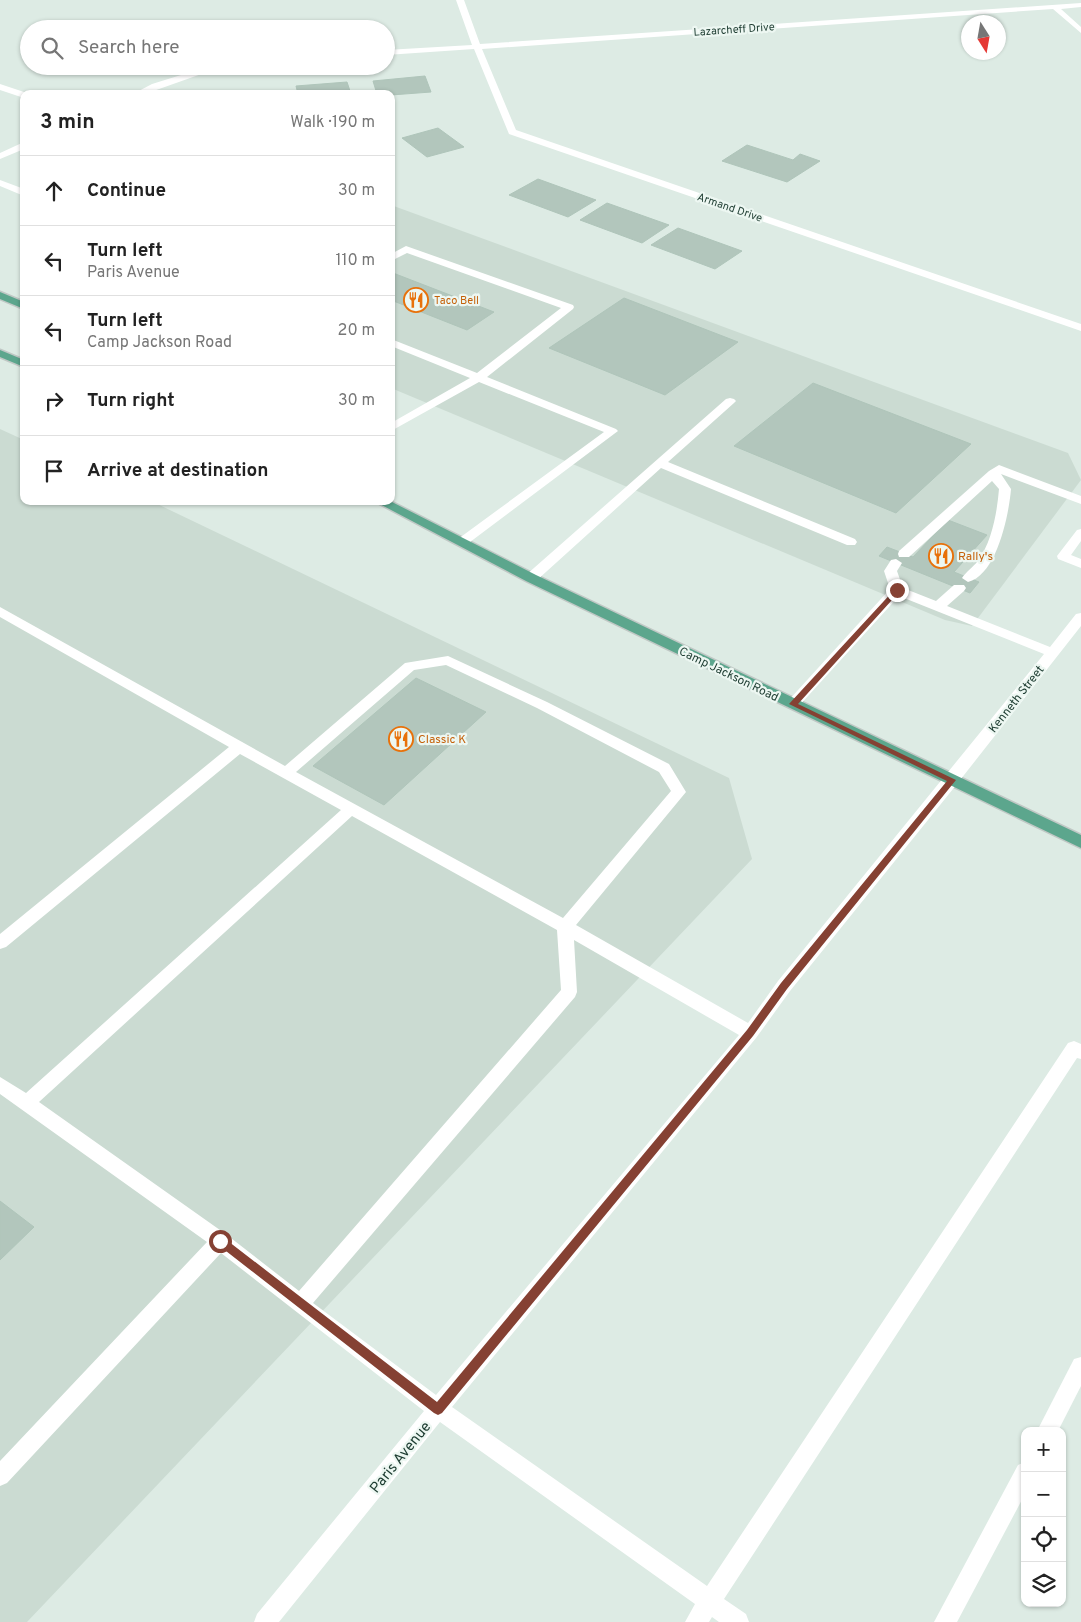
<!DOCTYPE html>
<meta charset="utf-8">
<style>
:root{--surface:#fff;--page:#f2f2f2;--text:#222;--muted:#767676;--line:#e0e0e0}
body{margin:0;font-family:Overpass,sans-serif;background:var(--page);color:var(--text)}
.controls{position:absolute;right:15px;bottom:15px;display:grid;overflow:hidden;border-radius:10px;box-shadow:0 1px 4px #0004}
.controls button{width:45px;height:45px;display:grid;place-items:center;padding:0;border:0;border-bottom:1px solid var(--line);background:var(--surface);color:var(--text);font:25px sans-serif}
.compass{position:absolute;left:961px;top:15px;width:45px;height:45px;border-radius:50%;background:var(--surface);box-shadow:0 1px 4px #0004;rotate:169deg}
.stop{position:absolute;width:15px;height:15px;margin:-11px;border:4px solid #854133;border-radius:50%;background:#fff}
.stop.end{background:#854133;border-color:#fff;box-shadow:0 1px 5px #0008}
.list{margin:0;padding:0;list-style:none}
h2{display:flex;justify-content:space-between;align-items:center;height:65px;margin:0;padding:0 20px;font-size:21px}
h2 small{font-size:16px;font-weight:400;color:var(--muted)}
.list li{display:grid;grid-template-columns:32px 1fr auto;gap:15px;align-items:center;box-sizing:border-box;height:70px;padding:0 20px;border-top:1px solid var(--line)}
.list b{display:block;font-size:19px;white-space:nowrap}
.list p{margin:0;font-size:16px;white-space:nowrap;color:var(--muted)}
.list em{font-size:16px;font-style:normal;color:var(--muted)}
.icon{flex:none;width:28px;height:28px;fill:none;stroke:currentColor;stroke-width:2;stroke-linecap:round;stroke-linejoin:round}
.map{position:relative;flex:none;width:1081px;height:1622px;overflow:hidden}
.search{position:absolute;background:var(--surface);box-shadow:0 1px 4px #0004;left:20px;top:20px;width:375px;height:55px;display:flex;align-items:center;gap:12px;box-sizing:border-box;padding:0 18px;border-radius:28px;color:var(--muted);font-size:19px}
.panel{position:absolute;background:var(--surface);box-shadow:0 1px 4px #0004;left:20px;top:90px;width:375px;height:415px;border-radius:10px}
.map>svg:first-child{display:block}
.built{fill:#cbdbd2}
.building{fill:#b2c6bc;stroke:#afc5ba}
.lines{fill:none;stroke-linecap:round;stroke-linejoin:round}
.major-casing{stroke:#c0c8c5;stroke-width:3}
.minor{fill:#fff;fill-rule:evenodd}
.major{fill:#5ca68d;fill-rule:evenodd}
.route{fill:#854133}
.labels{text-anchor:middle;stroke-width:4.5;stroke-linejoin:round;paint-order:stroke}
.far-street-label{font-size:11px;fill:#1d3c31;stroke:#edf7f2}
.far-food-label{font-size:11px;fill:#c56008;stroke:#edf7f2;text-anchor:start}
.food-label{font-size:12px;fill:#c56008;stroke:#edf7f2;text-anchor:start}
.street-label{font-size:12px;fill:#1d3c31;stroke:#edf7f2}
.near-street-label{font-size:15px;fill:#1d3c31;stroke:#edf7f2}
</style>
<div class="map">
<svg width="1081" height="1622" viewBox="0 0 1081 1622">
<rect width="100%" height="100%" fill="#ddebe4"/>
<g class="built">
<polygon points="391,205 1068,453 1081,480 972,626 945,620 391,388"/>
<polygon points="0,429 24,440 24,501 151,501 729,778 752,859 27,1622 0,1622"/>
</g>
<g class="building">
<polygon points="425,76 431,92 391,95 377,94 373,81"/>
<polygon points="347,82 351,94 298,94 296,86"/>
<polygon points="438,128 464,147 427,157 402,138"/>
<polygon points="747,145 793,160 800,154 820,161 787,182 722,161"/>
<polygon points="538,179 596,200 568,217 509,195"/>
<polygon points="607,203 669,225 642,243 580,220"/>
<polygon points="678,228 742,251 715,269 651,245"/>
<polygon points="393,273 494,312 467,330 391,300"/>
<polygon points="624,298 738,342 665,395 549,348"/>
<polygon points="813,383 971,444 896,513 734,446"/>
<polygon points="948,520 987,535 954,572 979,582 970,593 879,556 887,547 913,557"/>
<polygon points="416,678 486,712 384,805 313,766"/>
<polygon points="0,1201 34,1227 0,1260"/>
</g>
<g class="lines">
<defs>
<g id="major">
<polygon points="0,292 24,302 24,309 0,299"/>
<polygon points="0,350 24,360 24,367 0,357"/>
<polygon points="374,501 390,501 536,575 1081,835 1081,848 526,581"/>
</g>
</defs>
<use href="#major" class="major-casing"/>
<g class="minor">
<polygon points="456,0 464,0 480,44 1081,3 1081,7 1061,9 1081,27 1081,33 1053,9 482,49 516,130 1081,324 1081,331 509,134 474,49 386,55 386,50 472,45"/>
<polygon points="210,66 224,66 145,94 133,94 152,84"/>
<polygon points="0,84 27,93 27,94 24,94 24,98 0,90"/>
<polygon points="24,142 24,149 0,159 0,153"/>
<polygon points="0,180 24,189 24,196 0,186"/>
<polygon points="406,246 573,305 574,307 573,309 487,377 616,429 618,431 466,545 458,545 456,542 458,539 604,432 479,382 391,431 391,423 470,378 391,346 391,339 477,373 561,308 407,253 391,261 391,254"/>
<polygon points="730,398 734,399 736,401 734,403 668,462 855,539 857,542 855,545 847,545 661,468 536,581 526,581 525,578 526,575 726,399"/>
<path d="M999,465L1081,496V504L1001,474L1011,489C1009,514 997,575 968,582L962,578C966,572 973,567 978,561C992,541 997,513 999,489L992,481L909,557H899L898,554L899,551L989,471Z"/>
<polygon points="1081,529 1081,541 1071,555 1081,559 1081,568 1058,559 1057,556 1077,530"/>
<path d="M896,559L902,563L897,571L903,588L936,601L954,585H964L966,588L964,591L947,606L1050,647L1076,614L1081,613V626L957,784L790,991L756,1038L452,1407L707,1586L1068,1043L1074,1041L1081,1044V1059L1077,1058L724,1599L746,1614L749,1622H719L712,1617L709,1622H685L695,1604L440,1422L279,1622H254L257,1614L424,1411L221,1253L7,1483L0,1486V1461L207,1242L0,1094V1077L26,1093L341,810L240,754L6,947L0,949V934L229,747L0,617V607L285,766L405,663L448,656L547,702L669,764L686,792L576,925L748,1023L778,981L1044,654L899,596L798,707H788L786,704L788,701L890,589L884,571L891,560ZM446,665L537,708L659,772L671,791L563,918L296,772L414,670ZM352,816L557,930L561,990L299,1291L227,1235L39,1102ZM574,940L739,1035L436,1395L313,1303L575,997L577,992Z"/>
<polygon points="1081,1357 1081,1386 1058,1431 1037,1431 1074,1359"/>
<polygon points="1025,1462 1025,1494 957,1622 934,1622 1018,1465"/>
</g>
<use href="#major" class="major"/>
</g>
<polygon class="route" points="895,589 901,590 798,704 956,780 787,989 753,1036 442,1413 438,1415 434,1413 217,1244 217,1238 224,1238 437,1402 747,1030 781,983 947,781 789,704"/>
<defs>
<symbol id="restaurant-ring" viewBox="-11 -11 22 22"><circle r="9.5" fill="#edf7f2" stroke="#e8710a" stroke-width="1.5"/><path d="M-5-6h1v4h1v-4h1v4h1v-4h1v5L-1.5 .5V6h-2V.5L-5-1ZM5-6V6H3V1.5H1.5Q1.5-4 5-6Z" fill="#e8710a"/></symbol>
</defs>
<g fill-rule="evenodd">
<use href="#restaurant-ring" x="402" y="286" width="28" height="28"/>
<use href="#restaurant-ring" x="927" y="542" width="28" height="28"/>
<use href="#restaurant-ring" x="387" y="725" width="28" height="28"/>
</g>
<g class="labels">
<g class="far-street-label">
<text transform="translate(734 29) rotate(-4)" y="4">Lazarcheff Drive</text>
<text transform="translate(730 207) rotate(19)" y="4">Armand Drive</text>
</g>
<g class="far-food-label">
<text x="434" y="304">Taco Bell</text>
</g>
<g class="food-label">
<text x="958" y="560">Rally's</text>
<text x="418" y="743">Classic K</text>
</g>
<g class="street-label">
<text transform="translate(729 674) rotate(26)" y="4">Camp Jackson Road</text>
<text transform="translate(1016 699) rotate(-52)" y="4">Kenneth Street</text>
</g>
<g class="near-street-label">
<text transform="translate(400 1457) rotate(-51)" y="5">Paris Avenue</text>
</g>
</g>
</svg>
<div class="controls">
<button>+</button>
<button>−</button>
<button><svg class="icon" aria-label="locate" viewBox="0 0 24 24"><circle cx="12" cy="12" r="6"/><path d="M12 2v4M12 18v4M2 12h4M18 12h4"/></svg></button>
<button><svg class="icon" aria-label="layers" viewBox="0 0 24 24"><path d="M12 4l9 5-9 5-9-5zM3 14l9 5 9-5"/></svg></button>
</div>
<svg class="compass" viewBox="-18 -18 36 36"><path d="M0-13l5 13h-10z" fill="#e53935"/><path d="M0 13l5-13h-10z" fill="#767676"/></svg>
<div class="stop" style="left:220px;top:1241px"></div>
<div class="stop end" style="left:897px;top:590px"></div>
<div class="search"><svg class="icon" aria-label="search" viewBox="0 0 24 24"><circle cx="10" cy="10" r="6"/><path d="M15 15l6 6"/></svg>Search here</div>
<section class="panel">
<h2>3 min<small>Walk · 190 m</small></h2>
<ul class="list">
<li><svg class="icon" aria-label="ahead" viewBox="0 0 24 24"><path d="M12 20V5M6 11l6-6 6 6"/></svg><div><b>Continue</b></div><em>30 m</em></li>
<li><svg class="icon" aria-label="left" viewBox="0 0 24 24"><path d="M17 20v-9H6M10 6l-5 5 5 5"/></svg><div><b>Turn left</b><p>Paris Avenue</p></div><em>110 m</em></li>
<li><svg class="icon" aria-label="left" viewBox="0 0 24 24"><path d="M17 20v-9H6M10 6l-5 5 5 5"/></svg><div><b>Turn left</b><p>Camp Jackson Road</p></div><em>20 m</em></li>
<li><svg class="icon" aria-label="right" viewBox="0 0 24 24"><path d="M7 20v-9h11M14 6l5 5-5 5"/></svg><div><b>Turn right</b></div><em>30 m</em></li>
<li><svg class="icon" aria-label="arrive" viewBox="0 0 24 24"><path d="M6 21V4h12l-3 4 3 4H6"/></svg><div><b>Arrive at destination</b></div></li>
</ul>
</section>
</div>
